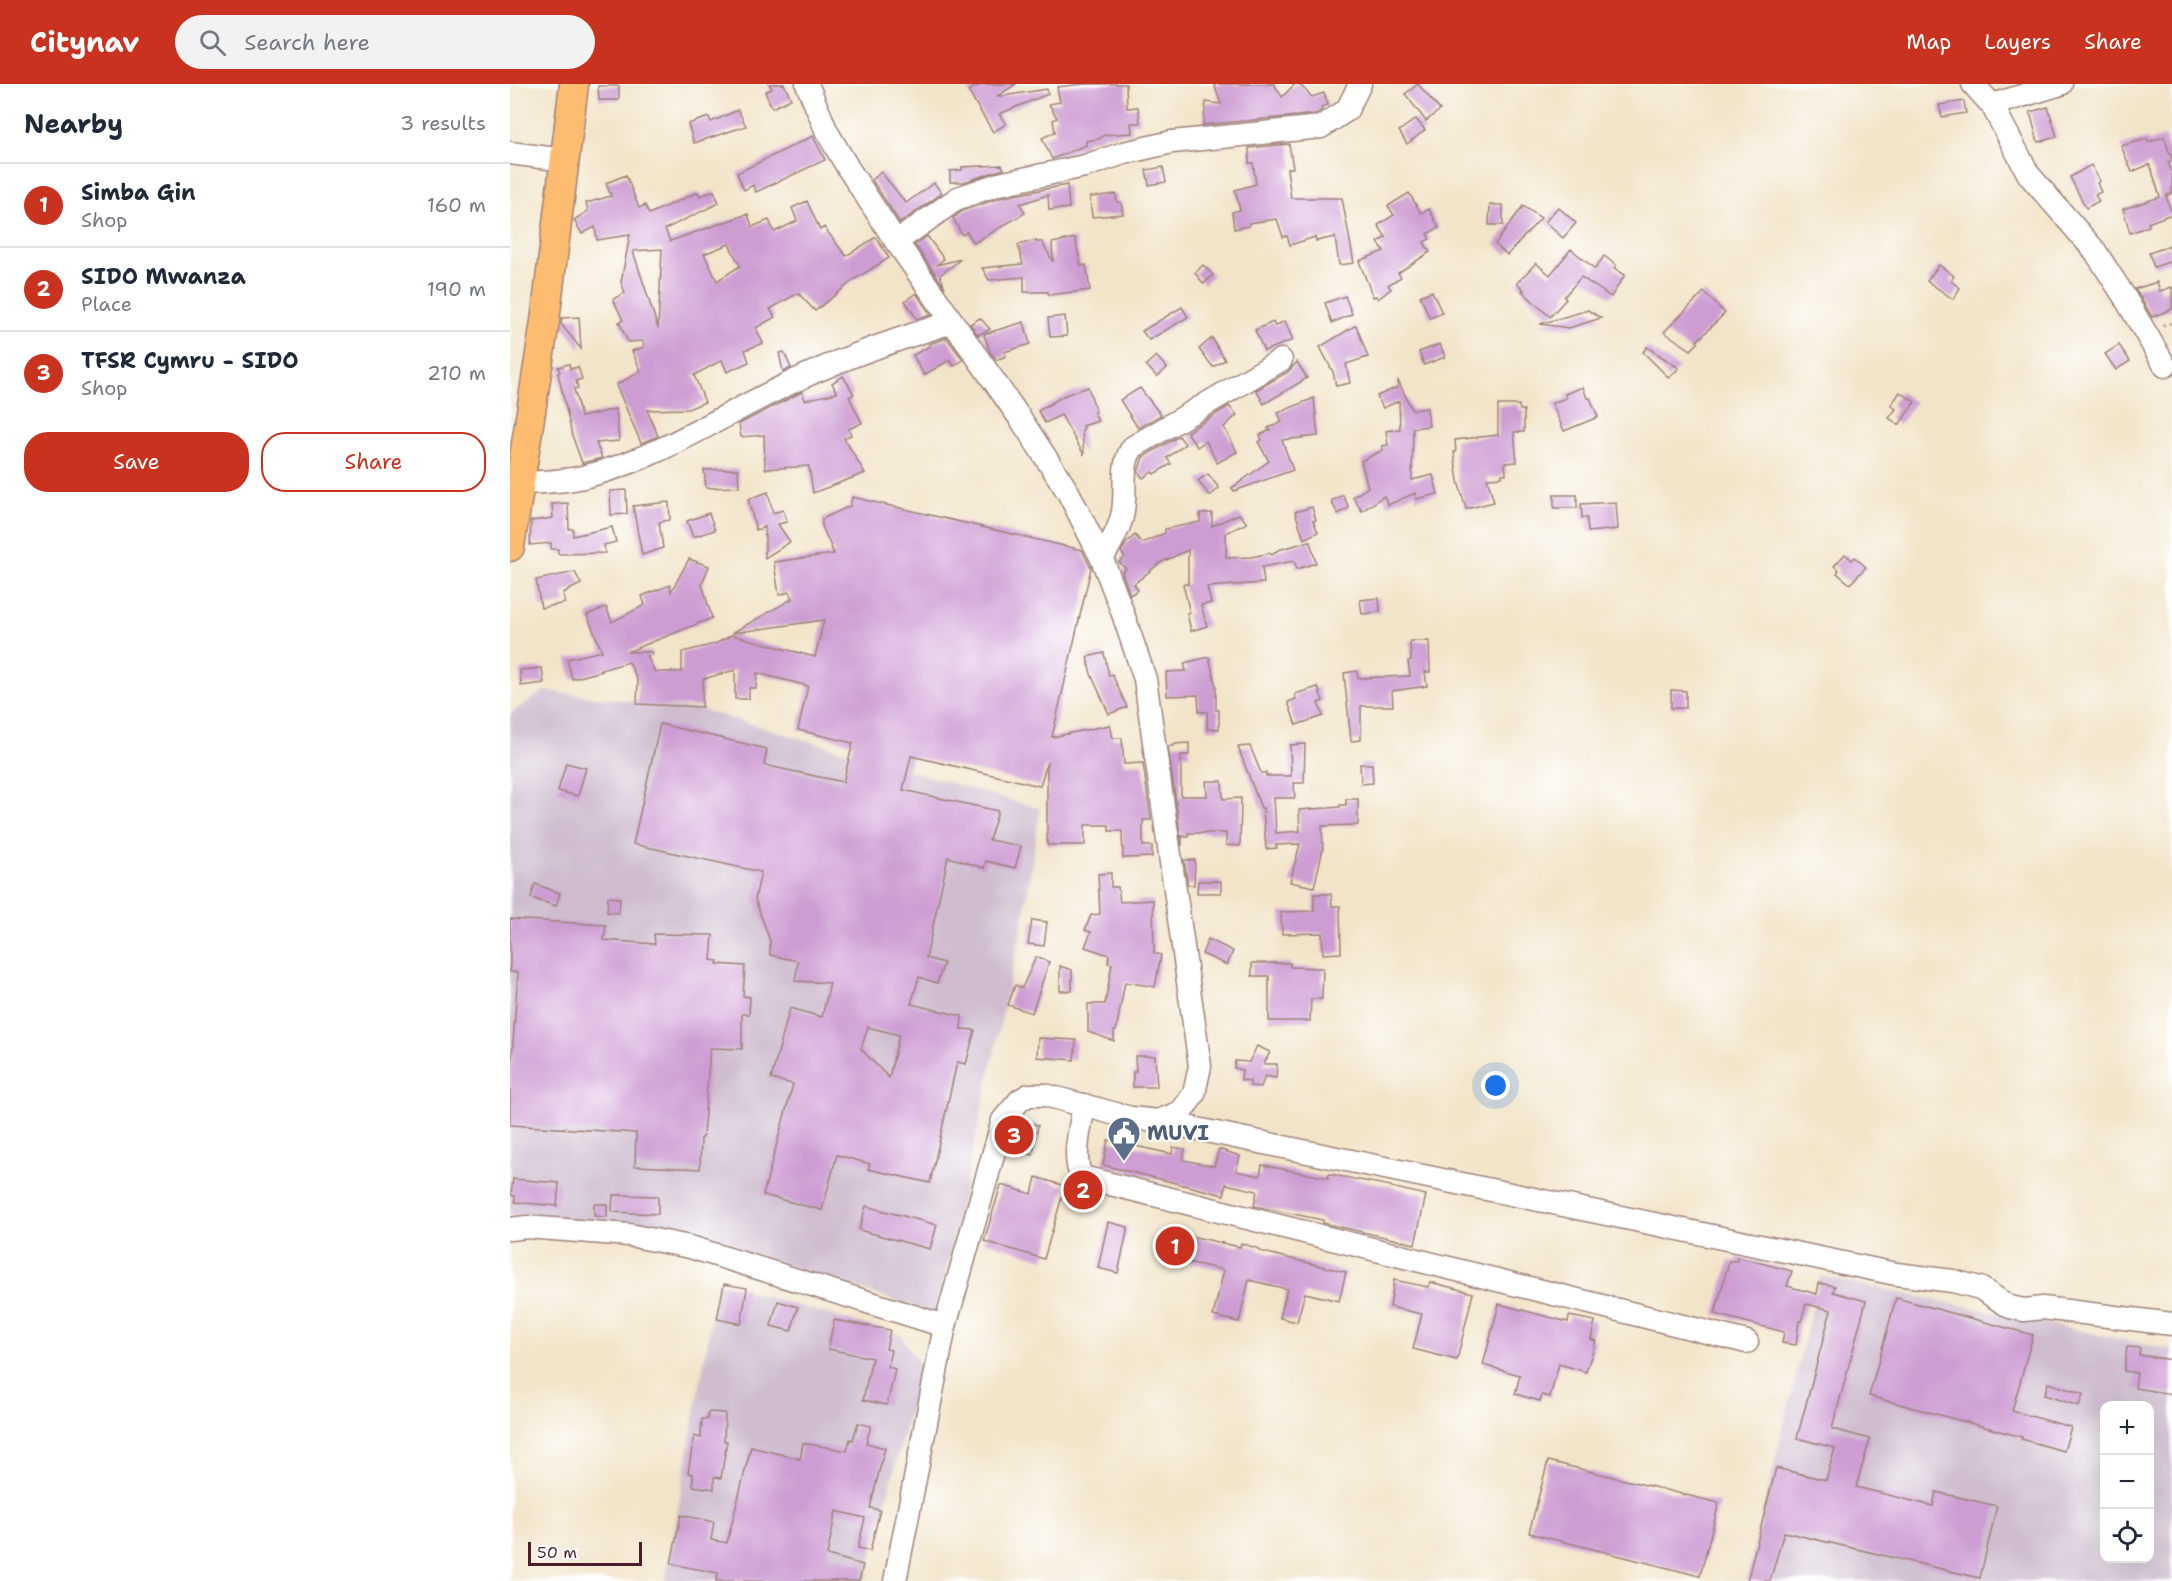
<!DOCTYPE html>
<meta charset="utf-8">
<style>
:root{--surface:#fff;--page:#f2f2f3;--text:#1f2937;--muted:#747a83;--line:#e0e1e3;--accent:#c8321e}
body{margin:0;font-family:"Shantell Sans",sans-serif;background:var(--page);color:var(--text)}
.controls{position:absolute;right:18px;bottom:18px;display:grid;overflow:hidden;border-radius:12px;box-shadow:0 6px 24px #0002}
.controls button{width:54px;height:54px;display:grid;place-items:center;padding:0;border:0;border-bottom:2px solid var(--line);background:var(--surface);color:var(--text);font:30px sans-serif}
.scale{position:absolute;left:18px;bottom:15px;width:114px;box-sizing:border-box;padding-left:6px;border:3px solid #4a1f2b;border-top:0;font-size:16px;line-height:21px;white-space:nowrap;color:#4a1f2b;-webkit-text-stroke:4px #fff;paint-order:stroke}
.you{position:absolute;left:986px;top:1002px;width:21px;height:21px;margin:-15px;border:4px solid #fff;border-radius:50%;background:#1a73e8;box-shadow:0 0 0 9px #1a73e833}
.badge{display:grid;place-items:center;width:39px;height:39px;border-radius:50%;background:var(--accent);color:#fff;font-size:20px;font-weight:700}
.pin{position:absolute;translate:-50% -50%;border:3px solid #fff;box-shadow:0 2px 6px #0006}
.list{margin:0;padding:0;list-style:none}
h2{display:flex;justify-content:space-between;align-items:center;height:78px;margin:0;padding:0 24px;font-size:26px}
h2 small{font-size:20px;font-weight:400;color:var(--muted)}
.list li{display:grid;grid-template-columns:39px 1fr auto;gap:18px;align-items:center;box-sizing:border-box;height:84px;padding:0 24px;border-top:2px solid var(--line)}
.list b{display:block;font-size:22px;white-space:nowrap}
.list p{margin:0;font-size:20px;white-space:nowrap;color:var(--muted)}
.list em{font-size:20px;font-style:normal;color:var(--muted)}
.actions{display:flex;gap:12px;padding:18px 24px}
.actions a{flex:1;padding:14px 0;border:2px solid var(--accent);border-radius:24px;text-align:center;font-size:21px;color:var(--accent)}
.actions .main{background:var(--accent);color:#fff}
.icon{flex:none;width:33px;height:33px;fill:none;stroke:currentColor;stroke-width:2;stroke-linecap:round;stroke-linejoin:round}
.map{position:relative;flex:none;width:1662px;height:1497px;overflow:hidden}
header{display:flex;align-items:center;gap:36px;box-sizing:border-box;height:84px;padding:0 30px;background:var(--accent);color:#fff}
header strong{font-size:28px}
nav{display:flex;gap:33px;margin-inline-start:auto;font-size:21px}
.search{width:420px;height:54px;background:var(--page);display:flex;align-items:center;gap:15px;box-sizing:border-box;padding:0 21px;border-radius:33px;color:var(--muted);font-size:22px}
main{display:flex}
aside{flex:1;background:var(--surface)}
.map>svg:first-child{display:block}
.industrial{fill:#cfbdcf;fill-rule:evenodd}
.building{fill:#cd9cd3;fill-rule:evenodd}
.lines{fill:none;stroke-linecap:round;stroke-linejoin:round}
.minor-casing{stroke:#9e827a;stroke-width:25}
.major-casing{stroke:#9e827a;stroke-width:31}
.path{stroke:#9e827a;stroke-width:3;stroke-dasharray:1.5 4.5;stroke-linecap:butt}
.minor{stroke:#fff;stroke-width:22}
.major{stroke:#fdbc70;stroke-width:28}
.labels{text-anchor:middle;stroke-width:4.5;stroke-linejoin:round;paint-order:stroke}
.service-label{font-size:21px;font-weight:bold;fill:#4e5e75;stroke:#fff;text-anchor:start}
</style>
<header>
<strong>Citynav</strong>
<div class="search"><svg class="icon" aria-label="search" viewBox="0 0 24 24"><circle cx="10" cy="10" r="6"/><path d="M15 15l6 6"/></svg>Search here</div>
<nav><a>Map</a><a>Layers</a><a>Share</a></nav>
</header>
<main>
<aside>
<h2>Nearby<small>3 results</small></h2>
<ul class="list">
<li><span class="badge">1</span><div><b>Simba Gin</b><p>Shop</p></div><em>160 m</em></li>
<li><span class="badge">2</span><div><b>SIDO Mwanza</b><p>Place</p></div><em>190 m</em></li>
<li><span class="badge">3</span><div><b>TFSR Cymru - SIDO</b><p>Shop</p></div><em>210 m</em></li>
</ul>
<div class="actions"><a class="main">Save</a><a>Share</a></div>
</aside>
<div class="map">
<svg width="1662" height="1497" viewBox="0 0 1662 1497">
<rect width="100%" height="100%" fill="#fff"/>
<filter id="ink" filterUnits="userSpaceOnUse"><feTurbulence type="fractalNoise" baseFrequency=".0167" numOctaves="2"/><feDisplacementMap in="SourceGraphic" scale="12" xChannelSelector="R" yChannelSelector="G"/><feConvolveMatrix kernelMatrix="1 2 1 2 8 2 1 2 1" color-interpolation-filters="sRGB"/></filter>
<filter id="wash" filterUnits="userSpaceOnUse"><feTurbulence type="fractalNoise" baseFrequency=".008" numOctaves="4" result="noise"/><feDisplacementMap in="SourceGraphic" scale="24" xChannelSelector="R" yChannelSelector="G"/><feGaussianBlur stdDeviation="1.35" result="paint"/><feColorMatrix in="noise" values="0 0 0 0 0 0 0 0 0 0 0 0 0 0 0 0 0 1.4 0 .05"/><feComposite in="paint" operator="in"/></filter>
<g filter="url(#wash)">
<rect width="100%" height="100%" fill="#f2e4c8"/>
<g class="industrial">
<polygon points="34,607 193,626 530,725 514,831 427,1230 172,1148 0,1131 0,630"/>
<path d="M1310,1192L1662,1266V1497H1236ZM1594,1322H1640V1474H1594Z"/>
<polygon points="208,1199 391,1251 411,1284 355,1497 155,1497"/>
</g>
<g id="blocks">
<g class="building">
<polygon points="259,0 274,0 281,15 262,24 255,8 262,5"/>
<polygon points="471,0 506,0 486,13 537,5 538,10 489,30 496,40 483,48 458,7"/>
<polygon points="575,0 616,0 617,24 628,23 630,39 621,39 622,49 594,51 589,55 576,57 576,61 542,75 532,54 545,48 543,36 547,34 539,20 550,18 547,3"/>
<polygon points="704,0 764,0 772,13 785,0 789,0 802,13 814,9 818,21 811,23 812,26 806,30 693,41 696,18 711,20"/>
<polygon points="908,0 930,26 916,37 895,10"/>
<polygon points="88,2 109,2 109,16 89,16"/>
<polygon points="1454,17 1456,29 1432,33 1429,21"/>
<polygon points="1538,23 1547,53 1528,58 1520,28"/>
<polygon points="228,26 236,42 184,59 178,40 199,33 201,38"/>
<polygon points="906,35 915,46 897,60 889,47"/>
<polygon points="303,52 315,76 246,108 243,101 234,106 227,89"/>
<polygon points="1654,53 1662,76 1658,78 1662,89 1662,109 1656,112 1662,130 1638,139 1639,142 1620,149 1613,125 1650,113 1640,80 1622,88 1611,62 1637,55 1638,58"/>
<polygon points="779,60 783,84 777,85 781,114 832,114 844,179 829,181 825,153 806,157 805,153 780,161 777,152 773,153 767,135 739,139 739,142 724,145 722,128 730,126 725,106 746,100 743,79 739,79 739,64"/>
<polygon points="492,81 494,85 454,98 440,98 440,87 452,86 452,83"/>
<polygon points="1581,81 1590,97 1587,99 1591,108 1585,111 1589,117 1576,124 1560,93"/>
<polygon points="653,83 656,98 639,101 636,86"/>
<polygon points="371,88 396,119 424,99 432,109 390,139 362,96"/>
<path d="M116,91L129,124L135,121L139,130L188,108L190,112L204,107L209,119L155,145L160,157L238,130L242,143L259,136L264,148L287,137L282,124L297,117L310,146L314,143L336,172L366,153L379,174L345,195L305,227L288,209L260,225L265,233L246,244L253,259L235,266L239,278L217,288L212,276L184,291L195,318L178,325L137,326L148,352L131,359L106,301L131,287L122,267L134,263L133,257L118,258L109,238L113,236L103,215L115,209L111,198L120,151L87,156L85,143L72,150L64,136L78,127L76,119L101,112L96,99ZM219,160L230,182L207,197L194,170ZM152,165L148,244L123,167Z"/>
<polygon points="557,101 559,124 539,126 538,111 510,120 515,129 464,159 457,148 452,151 443,134 454,126 493,113"/>
<polygon points="899,109 911,129 919,125 929,144 917,150 920,155 914,158 920,168 888,189 891,193 878,201 881,205 868,215 866,212 863,213 849,177 874,167 868,158 876,153 868,141 884,131 878,122"/>
<polygon points="606,110 607,118 611,118 613,130 582,133 580,113"/>
<polygon points="980,121 993,121 993,141 979,141"/>
<polygon points="1013,122 1031,134 997,171 985,160"/>
<polygon points="1048,123 1066,139 1053,154 1035,138"/>
<polygon points="417,152 434,175 426,181 451,175 430,191 435,204 405,161"/>
<polygon points="565,154 571,182 576,181 580,206 539,211 538,208 514,208 514,193 479,196 472,184 513,180 508,161 526,156 526,158 532,158 543,178 542,159"/>
<polygon points="1659,162 1662,177 1644,183 1639,169"/>
<polygon points="1061,165 1085,185 1094,172 1106,181 1104,184 1115,191 1101,213 1071,193 1054,213 1056,215 1040,233 1012,207 1014,206 1007,199 1026,179 1040,191"/>
<polygon points="693,181 703,191 694,200 685,189"/>
<polygon points="1429,181 1444,192 1441,197 1450,204 1443,215 1417,197"/>
<polygon points="1647,198 1650,207 1662,203 1662,225 1642,233 1625,205"/>
<polygon points="922,207 932,229 920,234 910,212"/>
<polygon points="1194,208 1215,229 1187,257 1188,259 1181,266 1154,248"/>
<polygon points="406,209 421,231 407,235 395,217"/>
<polygon points="835,212 842,230 822,239 815,219"/>
<polygon points="672,223 678,233 639,256 632,247"/>
<polygon points="1078,226 1091,234 1059,244 1030,240"/>
<polygon points="555,232 557,252 540,253 538,234"/>
<polygon points="69,233 71,265 51,240 52,234"/>
<polygon points="470,234 480,245 468,251 460,240"/>
<polygon points="775,237 783,256 754,267 745,246 763,238 765,242"/>
<polygon points="514,238 520,260 494,268 496,272 486,276 480,268 474,250"/>
<polygon points="846,241 858,273 836,280 840,299 826,302 823,288 810,263"/>
<polygon points="437,254 453,276 444,282 440,276 414,291 403,271 420,262 419,260"/>
<polygon points="702,254 715,276 703,283 689,265"/>
<polygon points="930,260 935,273 914,281 909,268"/>
<polygon points="1609,261 1620,277 1606,286 1595,270"/>
<polygon points="1137,263 1169,284 1159,294 1133,268"/>
<polygon points="274,268 281,284 273,288 269,269"/>
<polygon points="646,272 657,284 647,293 636,281"/>
<polygon points="787,278 797,294 754,320 746,306 778,288"/>
<polygon points="59,280 60,285 68,283 72,295 66,297 68,304 64,305 71,333 106,325 109,357 86,359 92,374 72,379 62,351 48,289 50,288 48,283"/>
<polygon points="333,292 344,310 339,313 352,339 339,345 341,351 334,354 355,389 303,409 299,382 255,385 254,351 231,353 229,340 292,308 295,316 327,309 322,299"/>
<polygon points="888,296 902,326 917,324 919,342 903,344 902,396 923,391 928,410 906,415 905,409 878,421 874,412 852,427 843,413 858,403 851,377 873,366 872,362 878,361 876,347 890,345 889,317 873,324 867,312 888,303"/>
<polygon points="578,303 586,327 584,328 588,337 573,342 574,344 572,346 574,371 551,331 535,339 528,327 555,311"/>
<polygon points="1073,303 1077,314 1080,314 1088,333 1054,347 1042,319 1056,314 1055,310"/>
<polygon points="630,304 651,331 628,344 610,316"/>
<polygon points="1390,308 1405,318 1389,341 1379,334 1386,325 1381,321"/>
<polygon points="804,314 808,352 772,356 783,386 724,407 722,404 759,377 748,358 752,356 750,351 760,346 758,344 772,338 768,329"/>
<polygon points="988,321 1009,321 1010,326 1014,326 1014,348 1004,348 1007,378 995,379 996,390 992,390 992,393 977,394 984,418 956,425 948,397 944,368 946,368 945,356 988,351"/>
<polygon points="719,322 727,331 714,343 727,368 707,379 696,357 687,363 677,348"/>
<polygon points="669,352 675,360 657,374 661,380 644,390 642,388 633,394 628,388 633,373"/>
<polygon points="228,385 229,403 196,404 194,386"/>
<polygon points="698,390 709,404 700,412 688,397"/>
<polygon points="116,406 117,430 101,431 100,407"/>
<polygon points="258,408 263,429 273,426 277,438 268,440 280,458 255,474 255,443 246,446 238,415"/>
<polygon points="833,411 839,424 828,430 821,417"/>
<rect x="1044" y="411" width="23" height="13"/>
<path d="M342,413L572,466L581,484L542,653L600,641L603,654H612L614,680L633,679L641,736H633V762H642V773L613,774L612,747H599V741H575V761H537V678L530,702L401,672L393,706L488,727L479,756L511,762L505,784L476,777L474,784L438,773L416,874L434,879L427,899L409,893L401,920L452,932L451,945L465,946L456,980L447,978L420,1099L358,1085L360,1080L327,1071L312,1126L253,1111L283,1000L261,995L280,924L312,933L320,899L285,897L288,877L260,871V857L245,815L251,788L123,760L150,640L257,665L254,681L333,698L343,659L288,646L298,602L247,589L246,604H239V615H225V586L193,595L192,623L127,620L128,598L119,578L91,586L92,587L62,595L57,575L92,567L77,531L96,523L102,538L135,521L132,512L160,501L161,508L179,475L199,482L192,500L202,534L117,568H142V571L137,572L145,588H172V568L205,560L222,551L305,573L314,536L222,549L282,515L279,508L269,511L264,478L324,470L312,442V435L340,422ZM358,943L389,951L379,994L351,965Z"/>
<polygon points="159,418 160,436 149,438 153,464 132,471 123,422"/>
<polygon points="1106,418 1108,445 1078,448 1077,434 1072,434 1071,420"/>
<polygon points="58,419 59,445 63,445 63,452 102,443 106,458 94,461 95,469 48,470 48,465 41,465 41,459 20,461 21,437 43,434 42,420"/>
<polygon points="802,423 806,436 803,437 808,448 794,455 785,428"/>
<polygon points="199,429 205,446 183,453 177,437"/>
<polygon points="690,429 702,429 702,442 729,430 737,439 716,449 716,474 741,473 760,469 762,471 768,466 800,457 806,479 787,485 784,477 752,483 754,499 697,503 701,519 691,521 697,542 681,547 677,529 680,529 673,500 678,500 678,466 650,479 624,500 628,506 620,511 612,488 616,485 609,478 615,473 611,468 617,458 625,451 632,459 655,449 655,445 690,438"/>
<polygon points="1335,470 1342,476 1345,473 1356,483 1340,500 1327,489 1329,486 1324,482"/>
<polygon points="65,488 71,500 53,509 55,519 31,524 26,496"/>
<polygon points="869,514 870,528 852,530 850,516"/>
<polygon points="900,557 919,557 920,588 915,588 917,602 882,607 883,622 851,622 851,656 841,657 834,589 847,587 848,594 900,592 898,577 901,576"/>
<polygon points="594,569 599,592 602,590 617,623 599,630 581,590 577,573"/>
<polygon points="699,573 706,602 706,626 709,626 709,645 697,645 697,628 689,628 688,611 657,612 656,588 676,587 674,579"/>
<polygon points="32,584 34,599 11,602 10,586"/>
<polygon points="808,603 813,617 808,619 813,632 786,641 778,618 786,615 785,610"/>
<polygon points="1161,606 1176,607 1176,624 1161,624"/>
<polygon points="679,659 679,671 671,671 671,712 697,712 696,697 712,697 713,715 731,714 730,762 716,761 716,749 678,749 678,753 672,752 672,762 658,662 664,662 664,660"/>
<polygon points="795,660 794,699 784,699 785,714 764,714 766,749 790,747 789,726 830,723 830,721 836,721 836,715 848,715 848,741 812,742 813,765 804,803 780,798 790,760 766,761 767,764 756,765 753,724 751,724 728,663 740,662 751,689 756,689 756,692 781,692 780,661"/>
<polygon points="56,679 76,684 68,712 48,707"/>
<polygon points="850,680 862,680 863,699 851,700"/>
<polygon points="674,776 685,776 684,801 678,801"/>
<polygon points="601,789 601,803 608,803 610,818 643,816 644,869 651,871 645,903 615,898 606,947 604,947 604,957 578,948 578,920 595,920 602,880 598,879 599,871 575,863 581,848 575,846 581,831 590,830 588,790"/>
<polygon points="688,797 711,797 711,809 687,809"/>
<polygon points="25,800 50,809 46,822 21,814"/>
<polygon points="804,810 821,810 822,822 830,822 831,869 813,870 812,849 772,850 771,828 804,827"/>
<polygon points="98,813 110,814 109,829 97,828"/>
<polygon points="0,835 96,841 94,856 145,860 144,850 203,851 201,876 208,877 207,880 235,882 233,912 240,913 239,930 232,930 232,965 200,964 193,1054 191,1054 190,1085 125,1082 126,1049 0,1041 0,1002 8,888 0,888"/>
<polygon points="522,836 537,838 534,862 518,860"/>
<polygon points="698,855 723,867 717,881 692,870"/>
<polygon points="526,873 539,878 522,929 498,921 505,901 512,904"/>
<polygon points="742,879 780,879 780,883 813,884 812,915 801,915 800,937 759,937 759,892 742,892"/>
<polygon points="550,882 562,886 562,907 550,907"/>
<polygon points="528,954 566,956 564,976 527,973"/>
<polygon points="747,962 760,968 754,980 767,980 766,994 755,992 751,1003 740,1002 740,997 731,996 732,986 724,984 725,977 739,978"/>
<polygon points="625,972 645,972 647,1003 623,1003 623,988 626,988"/>
<polygon points="510,1037 528,1041 523,1071 499,1065 505,1042"/>
<polygon points="598,1056 662,1070 663,1063 675,1065 673,1076 704,1082 709,1065 730,1072 726,1087 750,1092 752,1081 818,1094 819,1090 881,1102 881,1103 916,1111 905,1160 813,1139 813,1136 744,1122 747,1107 716,1100 714,1111 593,1081"/>
<polygon points="526,1093 555,1102 534,1175 474,1157 491,1101 522,1110"/>
<polygon points="3,1095 49,1099 47,1122 5,1118 5,1112 1,1111"/>
<polygon points="103,1111 148,1112 148,1130 102,1128"/>
<polygon points="84,1120 97,1120 97,1133 84,1132"/>
<polygon points="356,1122 427,1141 420,1165 349,1146"/>
<polygon points="598,1138 618,1143 608,1189 588,1184"/>
<polygon points="654,1146 730,1163 731,1159 749,1165 749,1167 836,1188 829,1217 795,1209 787,1238 770,1234 777,1205 739,1196 729,1238 703,1232 714,1186 649,1172"/>
<polygon points="1227,1173 1282,1187 1277,1202 1307,1210 1309,1199 1325,1202 1323,1208 1356,1217 1322,1345 1360,1355 1346,1403 1423,1422 1426,1408 1487,1422 1470,1494 1274,1448 1260,1497 1237,1497 1266,1384 1316,1396 1325,1364 1287,1354 1321,1226 1296,1220 1291,1237 1289,1237 1286,1261 1272,1259 1274,1248 1205,1230 1219,1177 1227,1177"/>
<polygon points="884,1196 918,1203 920,1198 963,1209 947,1276 903,1265 912,1230 880,1223"/>
<polygon points="214,1200 237,1204 231,1240 207,1235"/>
<polygon points="1386,1214 1523,1251 1502,1327 1561,1343 1554,1367 1511,1355 1512,1353 1359,1312"/>
<polygon points="268,1217 288,1223 281,1247 261,1242"/>
<polygon points="989,1220 1058,1238 1059,1232 1085,1237 1081,1255 1086,1257 1076,1288 1049,1280 1040,1313 1032,1311 1030,1317 1005,1310 1010,1291 973,1281"/>
<polygon points="324,1236 380,1246 376,1265 381,1266 378,1283 385,1285 377,1321 353,1316 362,1274 318,1265"/>
<polygon points="1617,1263 1630,1264 1629,1271 1662,1276 1662,1310 1625,1304 1627,1289 1614,1287"/>
<polygon points="1538,1299 1573,1310 1569,1322 1534,1311"/>
<polygon points="198,1328 215,1329 214,1357 217,1357 211,1394 204,1393 204,1405 183,1402 183,1390 178,1389 184,1352 191,1354 192,1335 198,1335"/>
<polygon points="348,1339 361,1342 356,1359 375,1364 360,1424 370,1426 360,1467 348,1464 355,1434 326,1427 317,1471 353,1481 349,1497 206,1497 208,1489 161,1480 171,1431 204,1438 201,1456 217,1459 241,1363 290,1375 293,1359 337,1367 340,1355 343,1356"/>
<polygon points="1038,1377 1209,1419 1190,1492 1019,1449"/>
</g>
</g>
</g>
<g filter="url(#ink)">
<use href="#blocks" fill-opacity="0" stroke="#9e827a" stroke-width="1.5"/>
<g class="lines">
<defs>
<g id="minor">
<polyline points="297,0 317,48 338,84 383,153 512,337 558,408 592,475 611,524 635,595 690,982 684,1010 671,1028 648,1037 621,1034 535,1011 519,1011 510,1016 493,1036 435,1242 385,1497"/>
<polyline points="1463,0 1482,21 1519,91 1585,167 1614,212 1655,282"/>
<polyline points="1482,21 1551,0"/>
<polyline points="0,69 54,76"/>
<polyline points="386,158 448,114 489,100 575,82 614,69 662,58 811,43 837,26 850,0"/>
<path d="M10,399C31,398 52,398 73,393C142,377 201,338 264,307C320,278 382,257 442,238"/>
<path d="M592,475C599,462 609,447 612,432C618,410 609,381 623,363L771,276"/>
<path d="M574,1021C571,1042 561,1074 572,1093L1237,1258"/>
<polyline points="648,1037 1386,1190 1443,1197 1470,1204 1500,1223 1514,1226 1533,1224 1662,1240"/>
<polyline points="0,1145 17,1143 119,1151 180,1163 435,1242"/>
</g>
<polyline id="major" points="0,463 35,237 64,0"/>
</defs>
<use href="#minor" class="minor-casing"/>
<use href="#major" class="major-casing"/>
<polyline class="path" points="1653,241 1662,239"/>
<use href="#minor" class="minor"/>
<use href="#major" class="major"/>
</g>
</g>
<defs>
<symbol id="civic-pin" viewBox="-11 -11 22 30"><path d="M0 17L-7.5 6A9.5 9.5 0 1 1 7.5 6Z" fill="#5c6f8a" stroke="#fff"/><path d="M-.6-6.5H3V-4.5H.6V-3L4-1V1h2V6H-6V1h2V-1L-.6-3ZM-1.2 2.5V6h2.4V2.5Z" fill="#fff"/></symbol>
</defs>
<g fill-rule="evenodd">
<use href="#civic-pin" x="595" y="1030" width="38" height="52"/>
</g>
<g class="labels">
<g class="service-label">
<text x="637" y="1056">MUVI</text>
</g>
</g>
</svg>
<div class="controls">
<button>+</button>
<button>−</button>
<button><svg class="icon" aria-label="locate" viewBox="0 0 24 24"><circle cx="12" cy="12" r="6"/><path d="M12 2v4M12 18v4M2 12h4M18 12h4"/></svg></button>
</div>
<div class="scale">50 m</div>
<div class="you"></div>
<div class="pin badge" style="left:665px;top:1162px">1</div>
<div class="pin badge" style="left:573px;top:1106px">2</div>
<div class="pin badge" style="left:504px;top:1051px">3</div>
</div>
</main>
